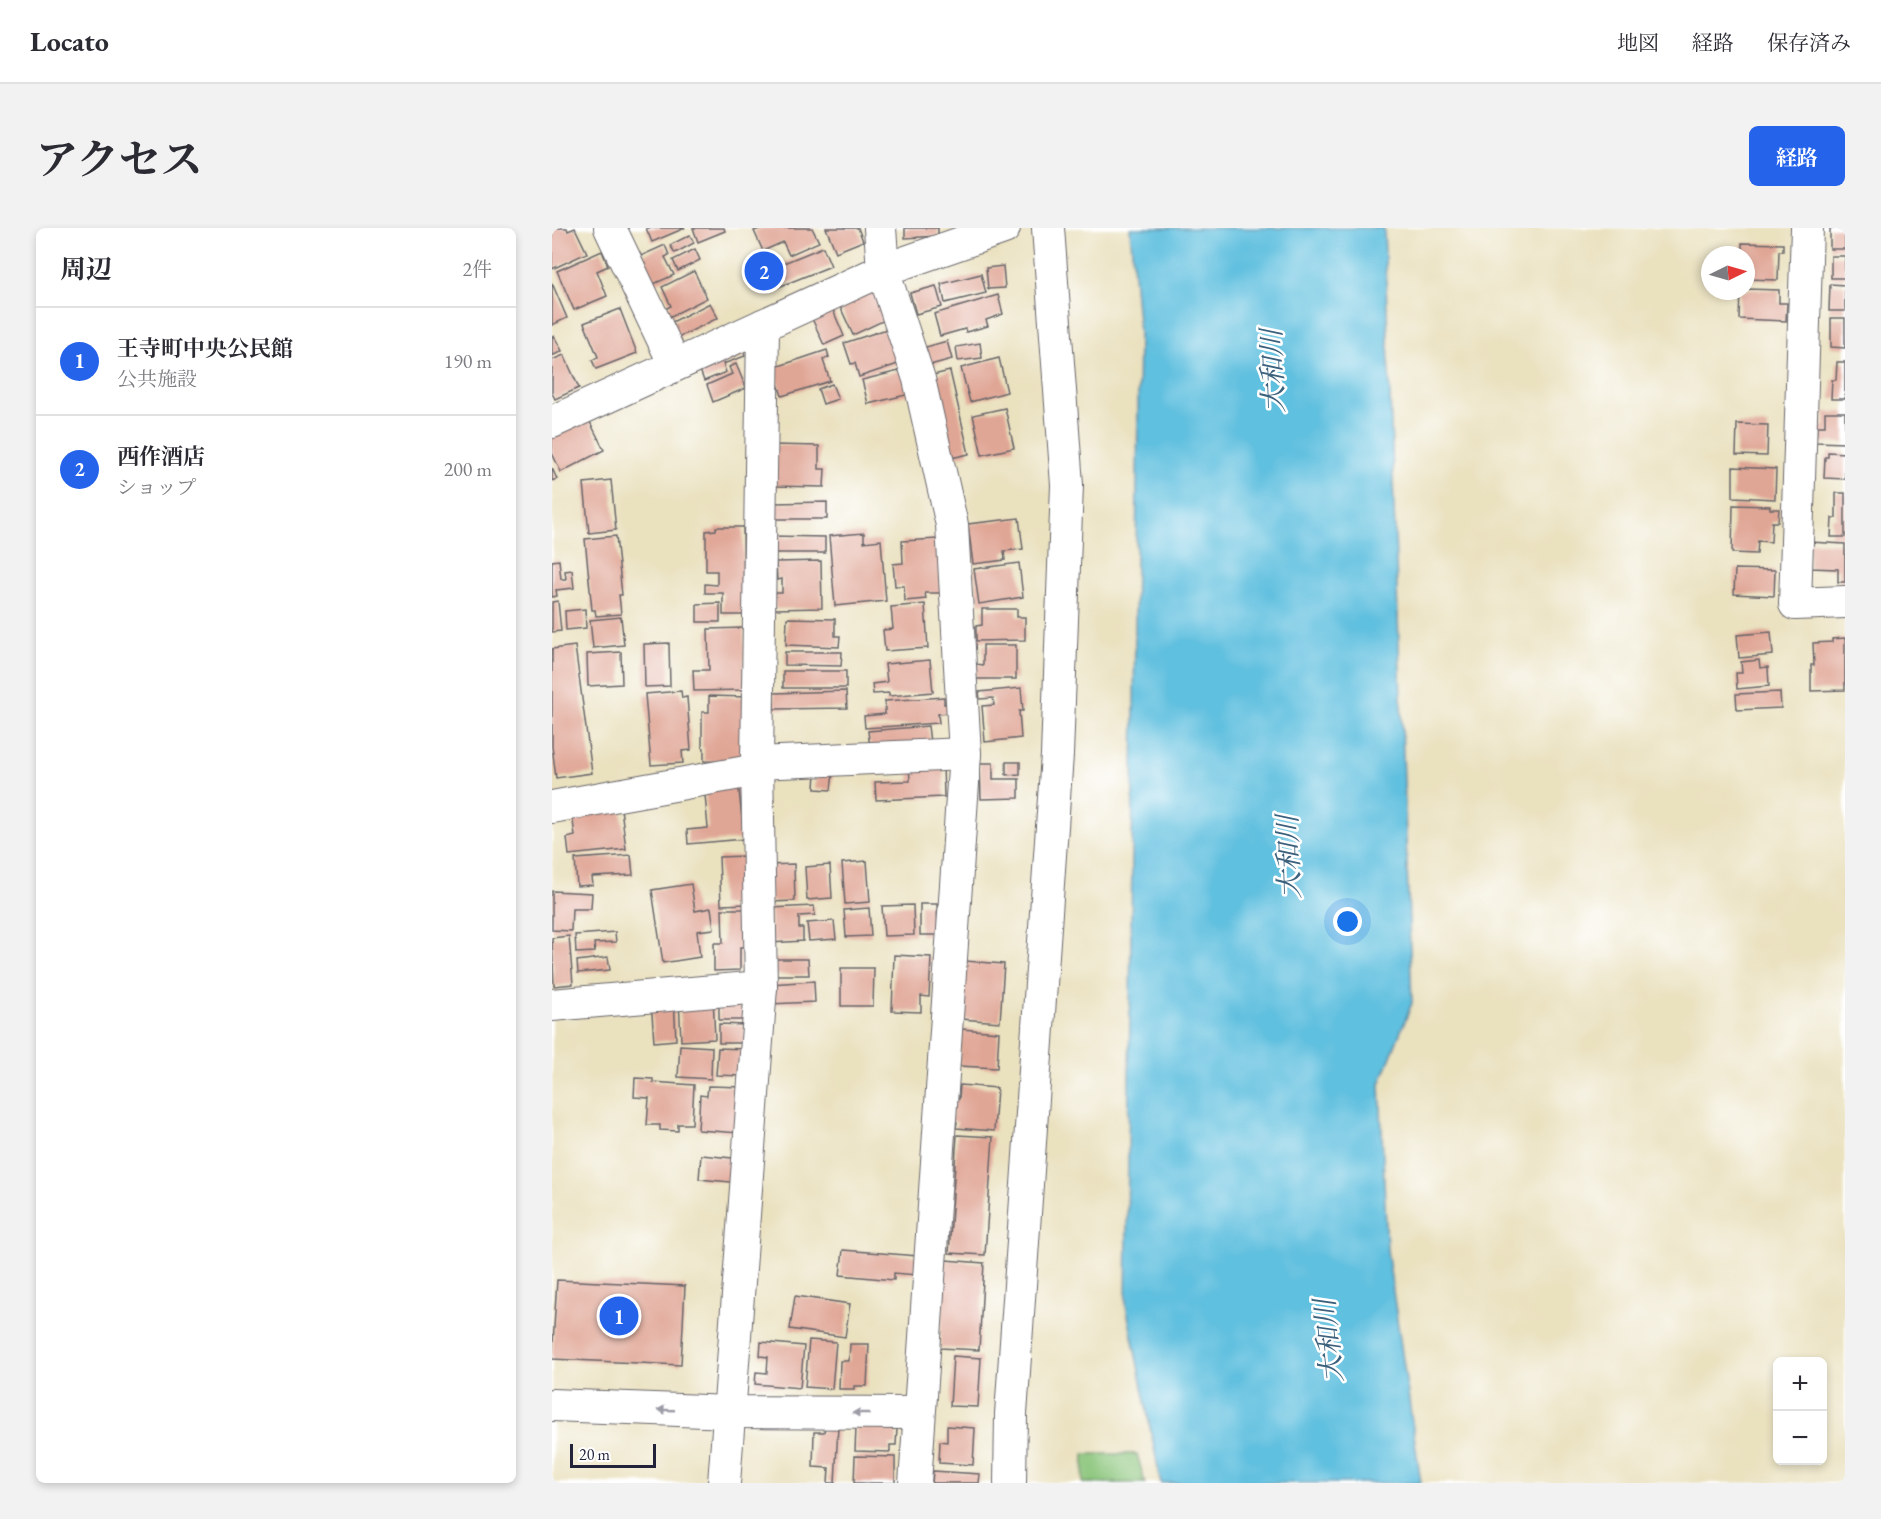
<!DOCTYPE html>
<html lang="ja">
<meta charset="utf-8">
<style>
:root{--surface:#fff;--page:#f2f2f3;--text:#2b2b33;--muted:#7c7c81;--line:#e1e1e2;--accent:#2563eb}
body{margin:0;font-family:"EB Garamond","Noto Serif JP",serif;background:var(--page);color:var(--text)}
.controls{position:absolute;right:18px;bottom:18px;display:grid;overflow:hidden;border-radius:9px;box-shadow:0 3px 9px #0003}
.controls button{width:54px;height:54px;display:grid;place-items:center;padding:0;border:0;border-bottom:2px solid var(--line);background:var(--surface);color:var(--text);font:30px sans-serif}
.compass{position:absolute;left:1149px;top:18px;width:54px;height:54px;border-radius:50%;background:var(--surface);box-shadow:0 3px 9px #0003;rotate:85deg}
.scale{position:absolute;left:18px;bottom:15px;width:86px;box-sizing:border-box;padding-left:6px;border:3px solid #22223b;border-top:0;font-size:16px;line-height:21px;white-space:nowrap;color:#22223b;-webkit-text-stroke:4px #fff;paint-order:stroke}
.you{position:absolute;left:796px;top:694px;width:21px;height:21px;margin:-15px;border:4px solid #fff;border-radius:50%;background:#1a73e8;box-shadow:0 0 0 9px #1a73e833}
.badge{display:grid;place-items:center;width:39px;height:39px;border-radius:50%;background:var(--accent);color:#fff;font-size:20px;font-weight:700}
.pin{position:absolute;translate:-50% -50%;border:3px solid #fff;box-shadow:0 2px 6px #0006}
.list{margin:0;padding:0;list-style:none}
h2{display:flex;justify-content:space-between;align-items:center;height:78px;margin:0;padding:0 24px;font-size:26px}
h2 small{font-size:20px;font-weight:400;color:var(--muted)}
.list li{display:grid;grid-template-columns:39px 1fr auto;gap:18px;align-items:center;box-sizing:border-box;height:108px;padding:0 24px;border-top:2px solid var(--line)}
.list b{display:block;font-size:22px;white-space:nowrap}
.list p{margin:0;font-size:20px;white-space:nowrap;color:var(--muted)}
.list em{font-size:20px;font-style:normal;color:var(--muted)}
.map{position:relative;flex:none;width:1293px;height:1255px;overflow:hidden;border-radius:9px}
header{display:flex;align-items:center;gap:36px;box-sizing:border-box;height:84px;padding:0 30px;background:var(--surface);border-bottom:2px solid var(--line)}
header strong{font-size:28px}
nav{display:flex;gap:33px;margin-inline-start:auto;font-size:21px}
.intro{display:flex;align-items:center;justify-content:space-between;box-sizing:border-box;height:144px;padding:0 36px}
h1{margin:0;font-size:42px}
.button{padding:15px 27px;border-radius:9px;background:var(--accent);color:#fff;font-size:21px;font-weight:700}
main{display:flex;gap:36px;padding:0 36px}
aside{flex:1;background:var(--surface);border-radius:9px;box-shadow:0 3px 9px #0003}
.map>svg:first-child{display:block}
.green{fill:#89c479;stroke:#56735a;stroke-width:1.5}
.water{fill:#60c0df;stroke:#41718d;stroke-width:1.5}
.building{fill:#e0a695}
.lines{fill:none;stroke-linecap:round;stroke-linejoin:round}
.street-casing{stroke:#686569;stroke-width:34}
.street{stroke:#fff;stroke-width:32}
.oneway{fill:#9c9ca7}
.labels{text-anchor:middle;stroke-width:5;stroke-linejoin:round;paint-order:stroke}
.water-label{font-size:28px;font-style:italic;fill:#3b617d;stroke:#fff}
</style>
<header>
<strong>Locato</strong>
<nav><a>地図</a><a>経路</a><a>保存済み</a></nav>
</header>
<div class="intro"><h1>アクセス</h1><a class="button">経路</a></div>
<main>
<aside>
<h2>周辺<small>2件</small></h2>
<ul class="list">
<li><span class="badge">1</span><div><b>王寺町中央公民館</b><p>公共施設</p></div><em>190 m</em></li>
<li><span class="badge">2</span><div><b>西作酒店</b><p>ショップ</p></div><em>200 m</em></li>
</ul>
</aside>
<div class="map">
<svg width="1293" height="1255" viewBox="0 0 1293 1255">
<rect width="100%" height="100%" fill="#fff"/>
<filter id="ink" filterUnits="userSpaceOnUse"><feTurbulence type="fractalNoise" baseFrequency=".0167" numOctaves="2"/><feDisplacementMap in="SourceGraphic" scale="12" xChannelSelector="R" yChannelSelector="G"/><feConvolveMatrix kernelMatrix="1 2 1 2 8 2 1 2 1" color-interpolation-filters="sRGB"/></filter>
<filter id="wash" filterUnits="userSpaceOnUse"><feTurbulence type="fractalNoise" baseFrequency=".008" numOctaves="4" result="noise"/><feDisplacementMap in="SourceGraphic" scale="24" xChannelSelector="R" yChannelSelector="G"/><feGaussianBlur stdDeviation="1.35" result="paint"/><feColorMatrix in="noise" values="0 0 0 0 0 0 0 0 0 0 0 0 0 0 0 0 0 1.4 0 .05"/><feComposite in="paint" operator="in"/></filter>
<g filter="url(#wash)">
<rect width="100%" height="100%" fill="#eae1bf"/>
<polygon class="green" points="532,1226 585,1226 593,1255 531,1255"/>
<polygon class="water" points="578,0 832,0 860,775 828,856 835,1022 869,1255 609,1255 574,1077 587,105"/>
<g id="blocks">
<g class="building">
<polygon points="0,0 15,0 16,3 23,0 35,25 0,41"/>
<polygon points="94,0 133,0 100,14"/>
<polygon points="141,0 172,0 173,3 146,14"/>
<polygon points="210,0 260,0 267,14 237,27 231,14 211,23 202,3"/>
<polygon points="274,0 306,0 311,13 284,24"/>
<polygon points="353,0 386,0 386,8 353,10"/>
<rect x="1278" y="0" width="15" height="21"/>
<polygon points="138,7 142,15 123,25 118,17"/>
<polygon points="1190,15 1231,16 1231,23 1227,23 1226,52 1194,51 1194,27 1190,27"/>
<polygon points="113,17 117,27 113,29 122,47 97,58 84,30"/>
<polygon points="271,19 279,38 224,60 217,41"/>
<polygon points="143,21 148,32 126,43 121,32"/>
<polygon points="50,23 56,38 45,43 55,68 22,82 5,43"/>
<rect x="1279" y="28" width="14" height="22"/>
<polygon points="451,38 453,60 436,61 434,40"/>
<polygon points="142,43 155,70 115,90 111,82 119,78 110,59"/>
<polygon points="429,46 434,65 393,75 389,56"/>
<polygon points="0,55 15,90 0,97"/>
<polygon points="1278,56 1293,57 1293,83 1277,83"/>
<polygon points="320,58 335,91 301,107 286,74"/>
<polygon points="384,58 390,79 364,86 358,65"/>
<polygon points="1194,61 1227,62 1227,75 1235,75 1234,93 1187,91 1188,63 1194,63"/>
<polygon points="446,67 451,86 434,92 436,98 414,104 413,101 388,108 382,86"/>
<polygon points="158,75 166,90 125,110 118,95"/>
<polygon points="278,75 292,108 272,117 257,84"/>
<polygon points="68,81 85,125 44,141 40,132 46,129 32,95"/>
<polygon points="1279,90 1293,90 1293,120 1279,119"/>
<polygon points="338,100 349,135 307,149 303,135 299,136 292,115"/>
<polygon points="2,108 10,123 0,128 0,109"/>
<polygon points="395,113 400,131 378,137 374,119"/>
<polygon points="428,115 430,130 406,133 404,119"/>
<polygon points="190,118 193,128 171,136 174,144 152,153 145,134"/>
<polygon points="275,122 277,129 271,132 278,153 230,168 221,140"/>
<polygon points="12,127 27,160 3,171 0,165 0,132"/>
<polygon points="447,130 455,164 418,174 409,140"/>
<polygon points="1285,134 1293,134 1293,171 1279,171 1280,152 1284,152"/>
<polygon points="184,136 194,160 161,174 155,157 180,146 177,139"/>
<polygon points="351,142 358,166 316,176 310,152"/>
<polygon points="398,143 417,226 399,230 381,147"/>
<polygon points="280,156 286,171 271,176 266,161"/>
<polygon points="453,180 462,220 430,227 421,187"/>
<polygon points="1273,184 1293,184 1293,215 1264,214 1265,198 1273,198"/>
<polygon points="36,190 52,222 9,244 0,225 0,208"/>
<polygon points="1185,196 1216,197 1215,228 1184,227"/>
<polygon points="221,217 267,218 267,241 273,241 272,259 220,258"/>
<polygon points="1276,224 1293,225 1293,251 1272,250 1273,229 1276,229"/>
<polygon points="1181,239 1224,241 1223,271 1181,269"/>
<polygon points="0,240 5,251 0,253"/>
<polygon points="59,252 64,302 37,305 32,255"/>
<polygon points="1284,265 1293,265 1293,309 1279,309 1280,290 1284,290"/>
<polygon points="275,274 275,291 221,291 221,275"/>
<polygon points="1181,277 1218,278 1218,281 1227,281 1226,294 1220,294 1219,314 1206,313 1205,326 1180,325"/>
<polygon points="467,290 471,321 452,323 453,332 421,336 416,296"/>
<polygon points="164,299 191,299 192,387 171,387 171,365 153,365 153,356 165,357 165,343 154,343 154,303 164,302"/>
<polygon points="312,305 312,314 329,312 334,373 283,378 277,308"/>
<polygon points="64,308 70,367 67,367 69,386 44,388 43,382 40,382 33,311"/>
<polygon points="218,308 273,309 273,325 218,325"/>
<polygon points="386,311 390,365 373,365 374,371 353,373 352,358 343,358 341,336 351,335 350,313"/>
<polygon points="1257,314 1293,316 1293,354 1286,354 1286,341 1257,340"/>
<polygon points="7,332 9,351 14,351 13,343 20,342 22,360 4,362 5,368 0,369 0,333"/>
<polygon points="269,333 270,380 223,381 222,365 230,365 230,351 225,352 224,334"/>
<polygon points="467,335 471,369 427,376 422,341"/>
<polygon points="1183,341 1223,342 1222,368 1182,366"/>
<polygon points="6,373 9,403 0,404 0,374"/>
<polygon points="168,375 168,394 145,394 145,376"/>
<polygon points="373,376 376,420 333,423 331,402 341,401 339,379"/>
<polygon points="33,381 34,400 14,402 13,383"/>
<polygon points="430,381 465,381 465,389 473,389 473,412 424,413 424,398 430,397"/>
<polygon points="69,389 72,417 41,420 38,392"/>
<polygon points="235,390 283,391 283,408 288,408 287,419 234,417"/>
<polygon points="192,400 193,462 142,463 141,442 157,442 156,401"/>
<polygon points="1219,404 1221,427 1187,430 1185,407"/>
<polygon points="1293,410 1293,462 1259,463 1259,437 1262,437 1261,415 1280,414 1280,411"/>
<polygon points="117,415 118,458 93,459 92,416"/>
<polygon points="431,417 464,417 464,451 424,451 424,436 431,437"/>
<polygon points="23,418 40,545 4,550 0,518 0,421"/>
<polygon points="69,424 70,456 36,458 35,426"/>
<polygon points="233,424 290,424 289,438 233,437"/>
<polygon points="378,432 381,464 337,468 337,465 321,466 320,456 335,454 333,436"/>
<polygon points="1207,432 1208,440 1216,439 1217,458 1185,461 1184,445 1190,445 1189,434"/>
<rect x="231" y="443" width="63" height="17"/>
<polygon points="469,460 471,483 467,483 469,510 433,514 430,478 442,477 441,470 428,471 427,464"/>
<polygon points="129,463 130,470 135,469 139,522 130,523 131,535 99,537 93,466"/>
<polygon points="294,463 295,480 222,481 222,465"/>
<polygon points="1228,464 1229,480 1185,482 1184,466"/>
<polygon points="157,468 197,469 196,534 152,533 152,520 150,519 150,484 157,484"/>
<polygon points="392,469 392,476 396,475 397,485 386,486 387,495 313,500 312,488 333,486 333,473"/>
<polygon points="376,498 378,514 318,520 316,503"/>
<polygon points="454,534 468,534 468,546 454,547"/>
<polygon points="391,535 392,569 324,572 323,554 358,553 357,536"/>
<polygon points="428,535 441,535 441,551 467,551 467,570 429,571"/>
<polygon points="264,544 281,546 279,562 263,561"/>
<polygon points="186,553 192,611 136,616 135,602 156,600 152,556"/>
<polygon points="68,572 74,621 17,627 15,610 23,608 19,578"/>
<polygon points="79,627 81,647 40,649 41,657 25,658 23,631"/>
<polygon points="193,628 195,676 169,677 167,629"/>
<polygon points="315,633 318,674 293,676 290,635"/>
<polygon points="242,636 243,673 218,674 216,637"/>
<polygon points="278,637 280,670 255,672 253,639"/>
<polygon points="139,656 143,683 159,680 162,701 145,703 148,729 111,735 100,662"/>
<polygon points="0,663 40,665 39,681 20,681 19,703 0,702"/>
<polygon points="368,676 385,676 386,707 368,707"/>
<polygon points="361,677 362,707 332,708 330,678"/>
<polygon points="262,678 263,687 247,688 247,700 251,700 251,713 218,715 218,680"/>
<polygon points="317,680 319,708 294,709 292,682"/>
<polygon points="170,681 194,681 194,719 188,719 188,742 162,743 162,715 171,715"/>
<polygon points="282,693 284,711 257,713 255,695"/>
<polygon points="63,704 64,714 42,715 43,724 24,725 23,707"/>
<polygon points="17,708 21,756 2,758 0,710"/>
<polygon points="342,727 379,729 377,769 369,768 369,784 340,783"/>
<polygon points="56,729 58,742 26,745 25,733"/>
<polygon points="217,731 256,731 257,747 217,747"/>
<polygon points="413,733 452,736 448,794 409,791"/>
<polygon points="289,740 322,740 321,778 289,778"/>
<polygon points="262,753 263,774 217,776 218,756"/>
<polygon points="161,769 163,811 129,813 127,770"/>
<polygon points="122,770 124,812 102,814 99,772"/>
<rect x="167" y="774" width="26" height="18"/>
<polygon points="167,796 193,797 193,815 167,815"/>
<polygon points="409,801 447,804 445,840 407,838"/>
<polygon points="128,817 160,819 159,851 126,849"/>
<polygon points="166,820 192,821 191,848 164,847"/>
<polygon points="83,850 101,851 101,854 142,857 140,896 126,896 126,903 108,902 108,897 95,897 97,870 82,869"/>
<polygon points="408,857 445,860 442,903 404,900 405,894 399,893 401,870 407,871"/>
<polygon points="156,858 191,859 188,905 146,902 148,867 155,868"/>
<polygon points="405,907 441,909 433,1027 397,1025"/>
<polygon points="149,927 191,931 189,955 147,951"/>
<polygon points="291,1022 366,1028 365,1047 342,1045 342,1052 288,1047"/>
<polygon points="393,1032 432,1035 427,1122 388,1120"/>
<polygon points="5,1052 133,1058 129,1137 0,1131"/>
<polygon points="243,1068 298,1076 293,1109 238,1101"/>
<polygon points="257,1112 284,1114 280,1161 253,1159"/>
<polygon points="209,1114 252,1118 248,1160 203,1156 204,1144 215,1145 216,1129 208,1128"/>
<polygon points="298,1116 317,1116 315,1158 302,1158 302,1161 287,1161 288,1133 297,1133"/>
<polygon points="401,1128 429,1130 426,1179 398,1178"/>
<polygon points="395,1198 423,1200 421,1237 387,1235 388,1213 395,1214"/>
<polygon points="273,1199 286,1199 283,1255 276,1255 277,1240 261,1239 262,1204 272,1204"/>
<polygon points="304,1199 345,1201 344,1217 338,1217 338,1224 303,1223"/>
<polygon points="303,1228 343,1229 343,1255 302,1255"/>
<polygon points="381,1243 428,1246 427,1255 380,1255"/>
</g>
</g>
</g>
<g filter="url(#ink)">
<use href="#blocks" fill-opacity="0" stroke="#686569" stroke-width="1.5"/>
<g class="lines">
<defs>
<g id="street">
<polyline points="58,0 123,137"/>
<polyline points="328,0 331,42 367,151 400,297 413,526 363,1255"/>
<polyline points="1255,0 1243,376 1293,374"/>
<polyline points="0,194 331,42 452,0"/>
<polyline points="205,535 413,526"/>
<polyline points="0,579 205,542"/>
<polyline points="0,777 209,759"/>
<polyline points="0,1177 178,1184 367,1185"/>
<polyline points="172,1255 209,759 205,535 211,97"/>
<polyline points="458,1255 459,1186 505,527 515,257 496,0"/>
</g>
</defs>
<use href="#street" class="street-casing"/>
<use href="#street" class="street"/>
</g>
<defs><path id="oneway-solid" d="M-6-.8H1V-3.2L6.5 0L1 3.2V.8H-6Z" transform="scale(1.5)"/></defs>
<g class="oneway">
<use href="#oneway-solid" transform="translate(114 1182) rotate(-178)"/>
<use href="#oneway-solid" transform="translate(309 1185) rotate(-180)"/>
</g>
</g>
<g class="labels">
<g class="water-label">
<text transform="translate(720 143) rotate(-92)" y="10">大和川</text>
<text transform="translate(736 629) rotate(-92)" y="10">大和川</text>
<text transform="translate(776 1113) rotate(-96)" y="10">大和川</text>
</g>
</g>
</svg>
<div class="controls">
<button>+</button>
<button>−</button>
</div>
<svg class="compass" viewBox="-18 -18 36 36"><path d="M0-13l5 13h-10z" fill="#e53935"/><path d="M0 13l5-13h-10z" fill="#7c7c81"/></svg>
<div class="scale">20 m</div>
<div class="you"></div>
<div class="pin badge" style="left:67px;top:1088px">1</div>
<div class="pin badge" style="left:212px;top:43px">2</div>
</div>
</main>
